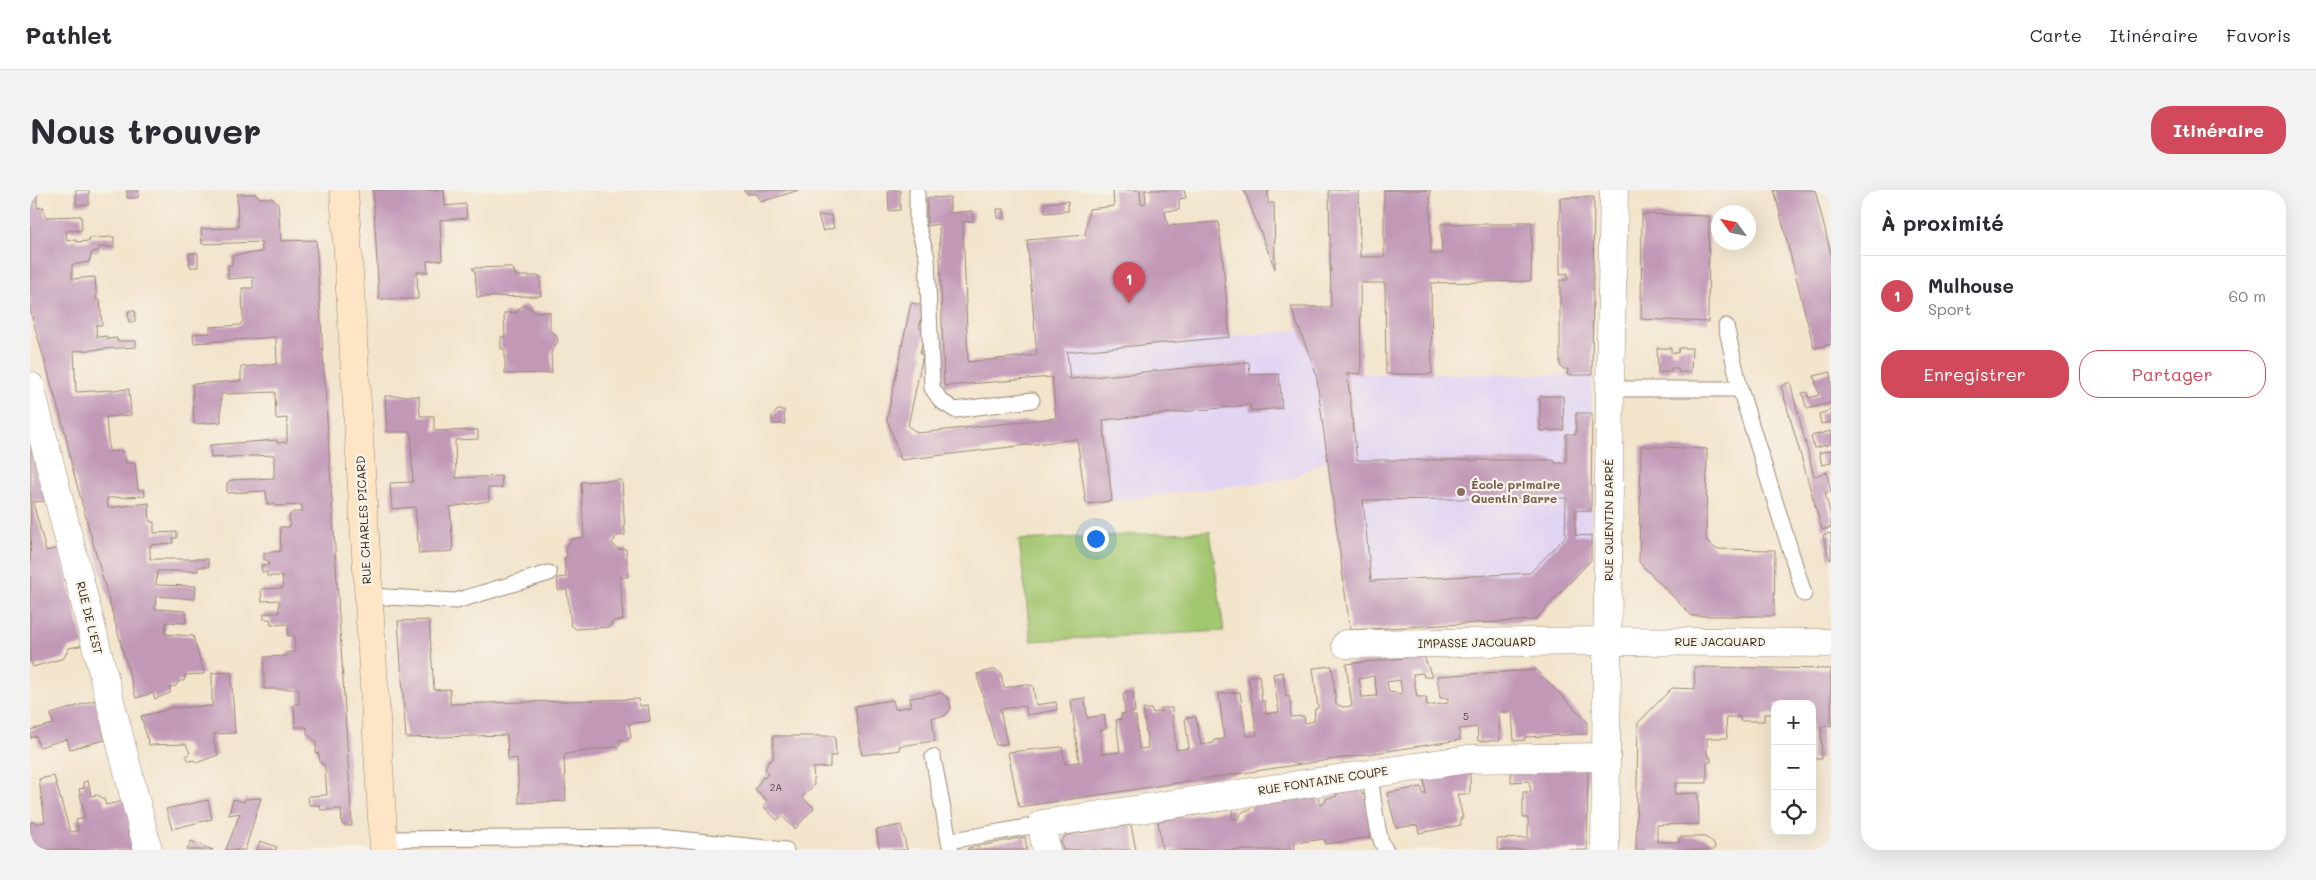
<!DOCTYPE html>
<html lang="fr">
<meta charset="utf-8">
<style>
:root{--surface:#fff;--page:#f2f2f3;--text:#2b2b33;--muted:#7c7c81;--line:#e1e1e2;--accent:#d1495b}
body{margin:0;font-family:Mali,sans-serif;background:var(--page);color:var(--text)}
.controls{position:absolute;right:15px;bottom:15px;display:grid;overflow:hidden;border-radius:10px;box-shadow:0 5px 20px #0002}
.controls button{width:45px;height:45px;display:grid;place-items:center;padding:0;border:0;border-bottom:1px solid var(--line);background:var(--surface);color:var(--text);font:25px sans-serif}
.compass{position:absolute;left:1681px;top:15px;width:45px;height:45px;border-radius:50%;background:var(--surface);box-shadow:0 5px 20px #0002;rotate:303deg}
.you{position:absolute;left:1065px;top:348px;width:18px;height:18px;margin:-12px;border:4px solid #fff;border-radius:50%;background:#1a73e8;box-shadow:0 0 0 8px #1a73e833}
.badge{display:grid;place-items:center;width:32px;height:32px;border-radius:50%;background:var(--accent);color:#fff;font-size:16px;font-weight:700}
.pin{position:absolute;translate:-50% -41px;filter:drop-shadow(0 1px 2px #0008)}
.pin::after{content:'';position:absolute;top:26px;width:18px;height:15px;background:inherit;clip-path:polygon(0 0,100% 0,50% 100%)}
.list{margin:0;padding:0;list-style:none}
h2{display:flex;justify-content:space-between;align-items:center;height:65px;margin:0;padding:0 20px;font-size:21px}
h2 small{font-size:16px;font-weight:400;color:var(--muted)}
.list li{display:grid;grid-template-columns:32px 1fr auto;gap:15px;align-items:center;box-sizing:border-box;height:80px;padding:0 20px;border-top:1px solid var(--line)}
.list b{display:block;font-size:19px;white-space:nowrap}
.list p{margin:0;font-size:16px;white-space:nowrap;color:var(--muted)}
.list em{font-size:16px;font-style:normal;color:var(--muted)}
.actions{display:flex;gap:10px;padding:15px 20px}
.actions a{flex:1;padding:11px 0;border:1px solid var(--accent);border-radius:20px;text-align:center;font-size:18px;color:var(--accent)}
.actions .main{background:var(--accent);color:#fff}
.icon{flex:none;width:28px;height:28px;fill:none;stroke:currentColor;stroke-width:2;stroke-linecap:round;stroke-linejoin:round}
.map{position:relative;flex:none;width:1801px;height:660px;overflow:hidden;border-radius:20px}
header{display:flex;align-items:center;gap:30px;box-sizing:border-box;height:70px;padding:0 25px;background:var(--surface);border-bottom:1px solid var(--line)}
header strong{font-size:24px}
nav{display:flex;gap:28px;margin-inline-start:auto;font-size:18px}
.intro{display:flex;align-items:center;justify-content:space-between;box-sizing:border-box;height:120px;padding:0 30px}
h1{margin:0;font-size:35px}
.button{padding:12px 22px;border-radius:20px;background:var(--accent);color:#fff;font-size:18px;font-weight:700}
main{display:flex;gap:30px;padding:0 30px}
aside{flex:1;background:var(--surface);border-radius:20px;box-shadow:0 5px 20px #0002}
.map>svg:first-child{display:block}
.built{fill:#e2d4f3}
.green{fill:#a3c670;stroke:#6f7847}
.building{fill:#c199b7;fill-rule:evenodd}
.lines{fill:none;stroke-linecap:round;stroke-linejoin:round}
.lane-casing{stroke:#978775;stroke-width:17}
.street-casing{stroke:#978775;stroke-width:29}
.secondary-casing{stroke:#978775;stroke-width:29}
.lane{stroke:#fff;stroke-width:15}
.street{stroke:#fff;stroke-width:28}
.secondary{stroke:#fde5c5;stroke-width:28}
.education-dot{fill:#8d6e63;stroke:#f7f3e8;stroke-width:2}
.labels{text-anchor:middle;stroke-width:4.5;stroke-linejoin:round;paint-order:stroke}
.number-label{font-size:10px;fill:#5c4644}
.education-label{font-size:12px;font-weight:bold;fill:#785e54;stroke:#f7f3e8;text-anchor:start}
.street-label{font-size:12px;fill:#3b2a1e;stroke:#f7f3e8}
</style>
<header>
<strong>Pathlet</strong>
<nav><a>Carte</a><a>Itinéraire</a><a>Favoris</a></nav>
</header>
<div class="intro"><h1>Nous trouver</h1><a class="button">Itinéraire</a></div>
<main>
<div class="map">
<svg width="1801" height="660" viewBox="0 0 1801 660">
<rect width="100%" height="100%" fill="#f7f3e8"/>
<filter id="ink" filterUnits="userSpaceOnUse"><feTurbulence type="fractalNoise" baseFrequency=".02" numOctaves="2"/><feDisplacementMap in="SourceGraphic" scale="10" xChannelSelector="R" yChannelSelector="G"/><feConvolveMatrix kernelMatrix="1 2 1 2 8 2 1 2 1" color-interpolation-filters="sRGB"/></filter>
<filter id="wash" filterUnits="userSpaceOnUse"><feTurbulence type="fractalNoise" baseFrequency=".0096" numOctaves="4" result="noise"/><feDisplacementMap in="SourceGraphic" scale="20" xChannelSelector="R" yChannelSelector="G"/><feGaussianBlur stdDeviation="1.12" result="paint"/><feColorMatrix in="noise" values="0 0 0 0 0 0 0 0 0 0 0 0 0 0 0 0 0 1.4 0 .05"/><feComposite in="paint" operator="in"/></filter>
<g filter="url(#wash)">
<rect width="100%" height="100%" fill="#f3e4cc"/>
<polygon class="built" points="1270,140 1286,183 1562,185 1561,370 1505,430 1320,440 1297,270 1260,289 1056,314 1037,162"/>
<polygon class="green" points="1180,341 1194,441 1001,451 989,350"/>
<g id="blocks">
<g class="building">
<polygon points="0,0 7,0 7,18 14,17 15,27 51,26 52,40 36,41 37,51 46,50 47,52 60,51 59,48 84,47 84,57 69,57 69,61 62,62 59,72 42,75 42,89 65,87 67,111 70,110 72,135 66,135 67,147 77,146 77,149 87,148 87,151 106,151 106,157 44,161 46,202 99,199 101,225 76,227 79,262 94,261 96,273 105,273 108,300 114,300 115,306 77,308 78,318 119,313 120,332 124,332 124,343 147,342 147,348 143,348 143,353 120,355 120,369 178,369 179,377 168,377 168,381 127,381 126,395 166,396 165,409 126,406 125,419 156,421 156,433 136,432 135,444 163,446 174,484 155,485 154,491 149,491 146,496 140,497 140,503 125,509 123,503 106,508 42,277 35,242 0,120"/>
<polygon points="46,0 59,0 59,14 46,15"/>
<polygon points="97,0 109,0 108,8 97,8"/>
<polygon points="343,0 414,0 415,16 436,14 437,28 410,30 412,70 397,71 398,82 387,82 388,109 349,109"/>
<polygon points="713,0 769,0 731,12 727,4 718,4"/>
<polygon points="858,0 870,0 870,20 859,21"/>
<polygon points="1083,0 1110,0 1111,14 1116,13 1115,0 1154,0 1156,8 1149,9 1149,20 1135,21 1138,36 1189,32 1200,147 1037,162 1040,189 1219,172 1220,185 1249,184 1252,218 1221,221 1220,215 1073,230 1082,311 1056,314 1047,249 871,270 857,229 881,113 894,116 889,138 895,140 890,164 893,165 878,236 888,243 1026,228 1022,187 914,196 909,34 897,36 897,8 920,7 920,23 943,21 943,31 933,32 938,172 1007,165 997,50 1055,45 1059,19 1084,16"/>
<polygon points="1214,0 1238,0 1238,13 1244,13 1245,79"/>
<path d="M1299,0H1329L1330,67H1354V0H1400L1401,64H1412L1411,34H1483V32H1502L1501,91L1401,93L1402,184H1356L1355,93H1330L1331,184L1317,183L1327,270H1524L1525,273H1536V244H1546V223H1562L1561,321L1545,320V345L1561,346V370L1505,430L1320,440L1286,183L1261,117H1301ZM1523,308H1536L1535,347L1500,383L1341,391L1333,310Z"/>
<polygon points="1744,0 1785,0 1801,64 1801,154 1784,158"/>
<polygon points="207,4 226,4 230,8 242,8 248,13 251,51 286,50 322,636 315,636 312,634 311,619 291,620 290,615 279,615 278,606 297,605 295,579 294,574 290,573 289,564 286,563 286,551 277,544 277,537 265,537 264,514 269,514 269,499 234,499 234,467 256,466 258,462 265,462 264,446 258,446 258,434 241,435 240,429 234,429 234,423 249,423 249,410 232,411 231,399 253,398 252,386 237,386 237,382 232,382 231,375 239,375 238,370 234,370 234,363 251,361 250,337 260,337 259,326 263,322 272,322 272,315 245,316 245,314 237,314 236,301 197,303 197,293 201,290 244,288 244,265 181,268 180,255 247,250 247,253 257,252 257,228 246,229 245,202 191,204 191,232 164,234 162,194 211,191 211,177 247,174 246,147 164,153 163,144 180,143 180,137 210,135 213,130 212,98 223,98 223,87 198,89 198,75 202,75 202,67 205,65 232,62 231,52 172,54 171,39 208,38"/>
<polygon points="1564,7 1562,185 1537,185 1538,179 1533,179 1530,175 1530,90 1538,90 1538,83 1530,84 1530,8"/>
<polygon points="1038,11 1038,21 1015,23 1015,13"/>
<polygon points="967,19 974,19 975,28 968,28"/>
<polygon points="1612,24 1679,26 1678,132 1611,129"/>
<polygon points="801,25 804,38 793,41 788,26"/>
<polygon points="159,63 168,63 168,77 160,77"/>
<polygon points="479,77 483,79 486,86 510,86 511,106 447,107 445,82 442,78"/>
<polygon points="494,115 501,118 503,122 520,122 520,140 526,145 528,151 521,163 522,183 475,184 475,159 471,159 471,147 475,147 474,123 487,123 489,119"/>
<polygon points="98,121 105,121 105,132 99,132"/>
<polygon points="1627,158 1641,158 1641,162 1648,163 1649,158 1662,158 1661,182 1648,182 1648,178 1641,178 1641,182 1628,182"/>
<polygon points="1801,182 1801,213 1777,219 1772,203 1777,202 1779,208 1789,205 1784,186"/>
<polygon points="1760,192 1784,286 1797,282 1798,288 1801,302 1795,303 1801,326 1801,337 1792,340 1751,196"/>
<polygon points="355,206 389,206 390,226 404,226 404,241 448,240 448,249 425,250 426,288 471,286 472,298 458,298 459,311 420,317 423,361 389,364 385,317 362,319 360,293 383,292 381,252 382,252 381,242 357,242"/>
<polygon points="1510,206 1533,206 1534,240 1510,241"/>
<polygon points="748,220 754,220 755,234 742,234 742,226"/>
<polygon points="1801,220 1801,232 1791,234 1789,224"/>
<polygon points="1801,241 1801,254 1784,258 1781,246"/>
<polygon points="1,253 17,311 3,312 16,361 29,358 54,455 39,458 34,468 3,477 0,470"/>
<polygon points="1611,256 1677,259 1676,350 1686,359 1745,360 1744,426 1662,426 1609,372"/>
<polygon points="1801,260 1801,273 1792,275 1789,263"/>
<polygon points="592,290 595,345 587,346 582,353 588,359 596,359 598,387 590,387 593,430 583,431 579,437 546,439 541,435 537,400 528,400 527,388 536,387 534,368 537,367 536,357 542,349 554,347 551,292"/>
<polygon points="1801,343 1801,370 1800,370 1793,345"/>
<polygon points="399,430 404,500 420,499 420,514 609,509 610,516 618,515 620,531 599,534 601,548 589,550 590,556 536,564 534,567 536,611 489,613 487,568 478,569 477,545 376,548 368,431"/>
<path d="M1394,466L1402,487H1394L1393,483L1383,484L1387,507H1396L1397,516L1418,513V508H1410L1407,486L1506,480L1557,531V544L1495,547V550L1484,551L1482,522H1469L1470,551H1448L1447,537L1429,539L1430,550L989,617L978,562L1032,557L1035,574L1049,572L1041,510L1055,508L1057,528L1074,525L1076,539L1070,540L1072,564L1090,562L1086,530L1091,529V524H1095L1093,503L1103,502L1105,522H1102V526H1106L1109,559L1118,558L1113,519H1121L1123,523L1132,521L1131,518H1142L1146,560L1159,558L1155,528L1166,527L1171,555L1184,553V550L1194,549L1189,504L1210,502L1216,546L1227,545L1218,487L1229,485L1232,511H1235L1236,524L1249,522L1243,484L1253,482L1256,507L1259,506L1260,510L1261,527L1274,526L1275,533L1284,531L1285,519L1288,518L1283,478L1302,476L1306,514L1313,517L1322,516L1316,474ZM1344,486L1347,506L1332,507L1329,489ZM1370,490L1372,504L1359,502L1357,492Z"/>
<polygon points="1664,477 1801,479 1801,536 1791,537 1792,569 1782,569 1782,514 1745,514 1745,524 1734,524 1734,531 1710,531 1710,527 1696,527 1697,548 1677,548 1677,565 1681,568 1681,572 1677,572 1677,593 1645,593 1645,604 1668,603 1669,634 1627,635 1627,652 1650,652 1650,647 1675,647 1680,650 1685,656 1684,660 1606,660 1608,533 1642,498 1665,499"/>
<polygon points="965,479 971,484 974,498 994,494 1003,496 1006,515 1026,512 1027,520 997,525 995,516 970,519 977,554 966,555 947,484"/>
<polygon points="201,482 205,543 184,544 184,553 188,565 166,573 164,570 159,571 156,566 160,563 156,554 119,555 111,526 137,520 137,518 182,516 182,483"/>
<polygon points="911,503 919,509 921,519 914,526 902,528 905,551 869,556 870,560 832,565 825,516 863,510 865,519 881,516 880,508"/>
<polygon points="69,509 79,549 40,559 37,549 9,557 6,546 0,548 0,540 23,534 21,524"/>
<polygon points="743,546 805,546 806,566 800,566 800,577 783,578 784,595 772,607 784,618 765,639 752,626 747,630 733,616 738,612 725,599 733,587 734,588 738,584 735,580 738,572 743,569"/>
<polygon points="1558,578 1557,660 1468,660 1467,649 1498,648 1498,628 1493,628 1493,602 1501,602 1499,591 1481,592 1481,581"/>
<polygon points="1440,582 1440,604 1427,604 1433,628 1430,628 1431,635 1389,643 1387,635 1366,638 1357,603 1391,597 1393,604 1396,604 1394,589"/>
<polygon points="24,586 40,642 48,641 46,630 55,628 49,599 54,598 53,592 58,591 61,606 68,605 74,609 76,615 98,610 111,660 0,660 0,633 5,632 6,634 15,632 9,589"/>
<polygon points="1331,599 1332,605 1335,604 1341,647 1296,654 1294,649 1264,653 1265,659 1261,660 1132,660 1128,631 1202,619 1203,629 1210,628 1210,625 1214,621 1221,620 1220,616 1288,606 1290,614 1295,613 1297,608 1307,606 1307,603"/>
<polygon points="231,608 215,660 196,660 210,623 199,625 203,609 214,612 215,609"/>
<polygon points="178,610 182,629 142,639 136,619"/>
<polygon points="871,635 877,660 850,660 846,640"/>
<polygon points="1101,635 1106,660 1033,660 1031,652 1036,645"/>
<polygon points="995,647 997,660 937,660 938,658"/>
<polygon points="161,651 183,660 157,660"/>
<polygon points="230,651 247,657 246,660 227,660"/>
</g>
</g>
</g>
<g filter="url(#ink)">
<use href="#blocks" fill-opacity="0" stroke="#978775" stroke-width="1"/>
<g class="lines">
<defs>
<g id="lane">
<polyline points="887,0 887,33 897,67 902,198 911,211 925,220 1002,210"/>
<polyline points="1696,136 1710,199 1774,404"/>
<polyline points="1580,199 1710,199"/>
<polyline points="339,406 426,411 519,383"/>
<polyline points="903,567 919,651"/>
<path d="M1340,583C1342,598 1347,652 1356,660"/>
<polyline points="353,649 629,647 756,660"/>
<polyline points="921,660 919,651 1012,634"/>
</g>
<g id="street">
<polyline points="0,196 118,660"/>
<polyline points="1316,454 1579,451 1801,453"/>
<polyline points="1016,660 1012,634 1438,569 1576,567"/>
<polyline points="1575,660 1580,199 1584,0"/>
</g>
<polyline id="secondary" points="314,0 354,660"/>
</defs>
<use href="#lane" class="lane-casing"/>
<use href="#street" class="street-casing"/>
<use href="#secondary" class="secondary-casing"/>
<use href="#lane" class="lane"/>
<use href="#street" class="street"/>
<use href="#secondary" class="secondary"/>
</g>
</g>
<circle class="education-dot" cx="1431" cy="302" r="5"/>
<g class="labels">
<g class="number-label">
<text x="1436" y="530">5</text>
<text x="746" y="601">2A</text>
</g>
<g class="education-label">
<text x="1441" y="299">École primaire<tspan x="1441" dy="14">Quentin Barre</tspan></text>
</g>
<g class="street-label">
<text transform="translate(334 330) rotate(-93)" y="4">RUE CHARLES PICARD</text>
<text transform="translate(1579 330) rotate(-90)" y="4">RUE QUENTIN BARRÉ</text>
<text transform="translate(59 428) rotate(76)" y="4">RUE DE L'EST</text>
<text x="1690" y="456">RUE JACQUARD</text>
<text transform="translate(1447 453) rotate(-1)" y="4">IMPASSE JACQUARD</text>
<text transform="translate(1293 591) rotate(-9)" y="4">RUE FONTAINE COUPE</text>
</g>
</g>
</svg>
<div class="controls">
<button>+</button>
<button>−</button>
<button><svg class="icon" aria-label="locate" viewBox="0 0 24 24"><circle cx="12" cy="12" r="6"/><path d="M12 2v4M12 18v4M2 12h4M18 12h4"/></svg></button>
</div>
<svg class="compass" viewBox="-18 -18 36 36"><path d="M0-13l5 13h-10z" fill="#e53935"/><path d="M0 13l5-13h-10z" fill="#7c7c81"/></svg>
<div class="you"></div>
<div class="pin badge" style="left:1099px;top:113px">1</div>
</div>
<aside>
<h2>À proximité<small></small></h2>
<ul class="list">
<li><span class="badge">1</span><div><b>Mulhouse</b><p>Sport</p></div><em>60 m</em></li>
</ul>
<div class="actions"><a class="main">Enregistrer</a><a>Partager</a></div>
</aside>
</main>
